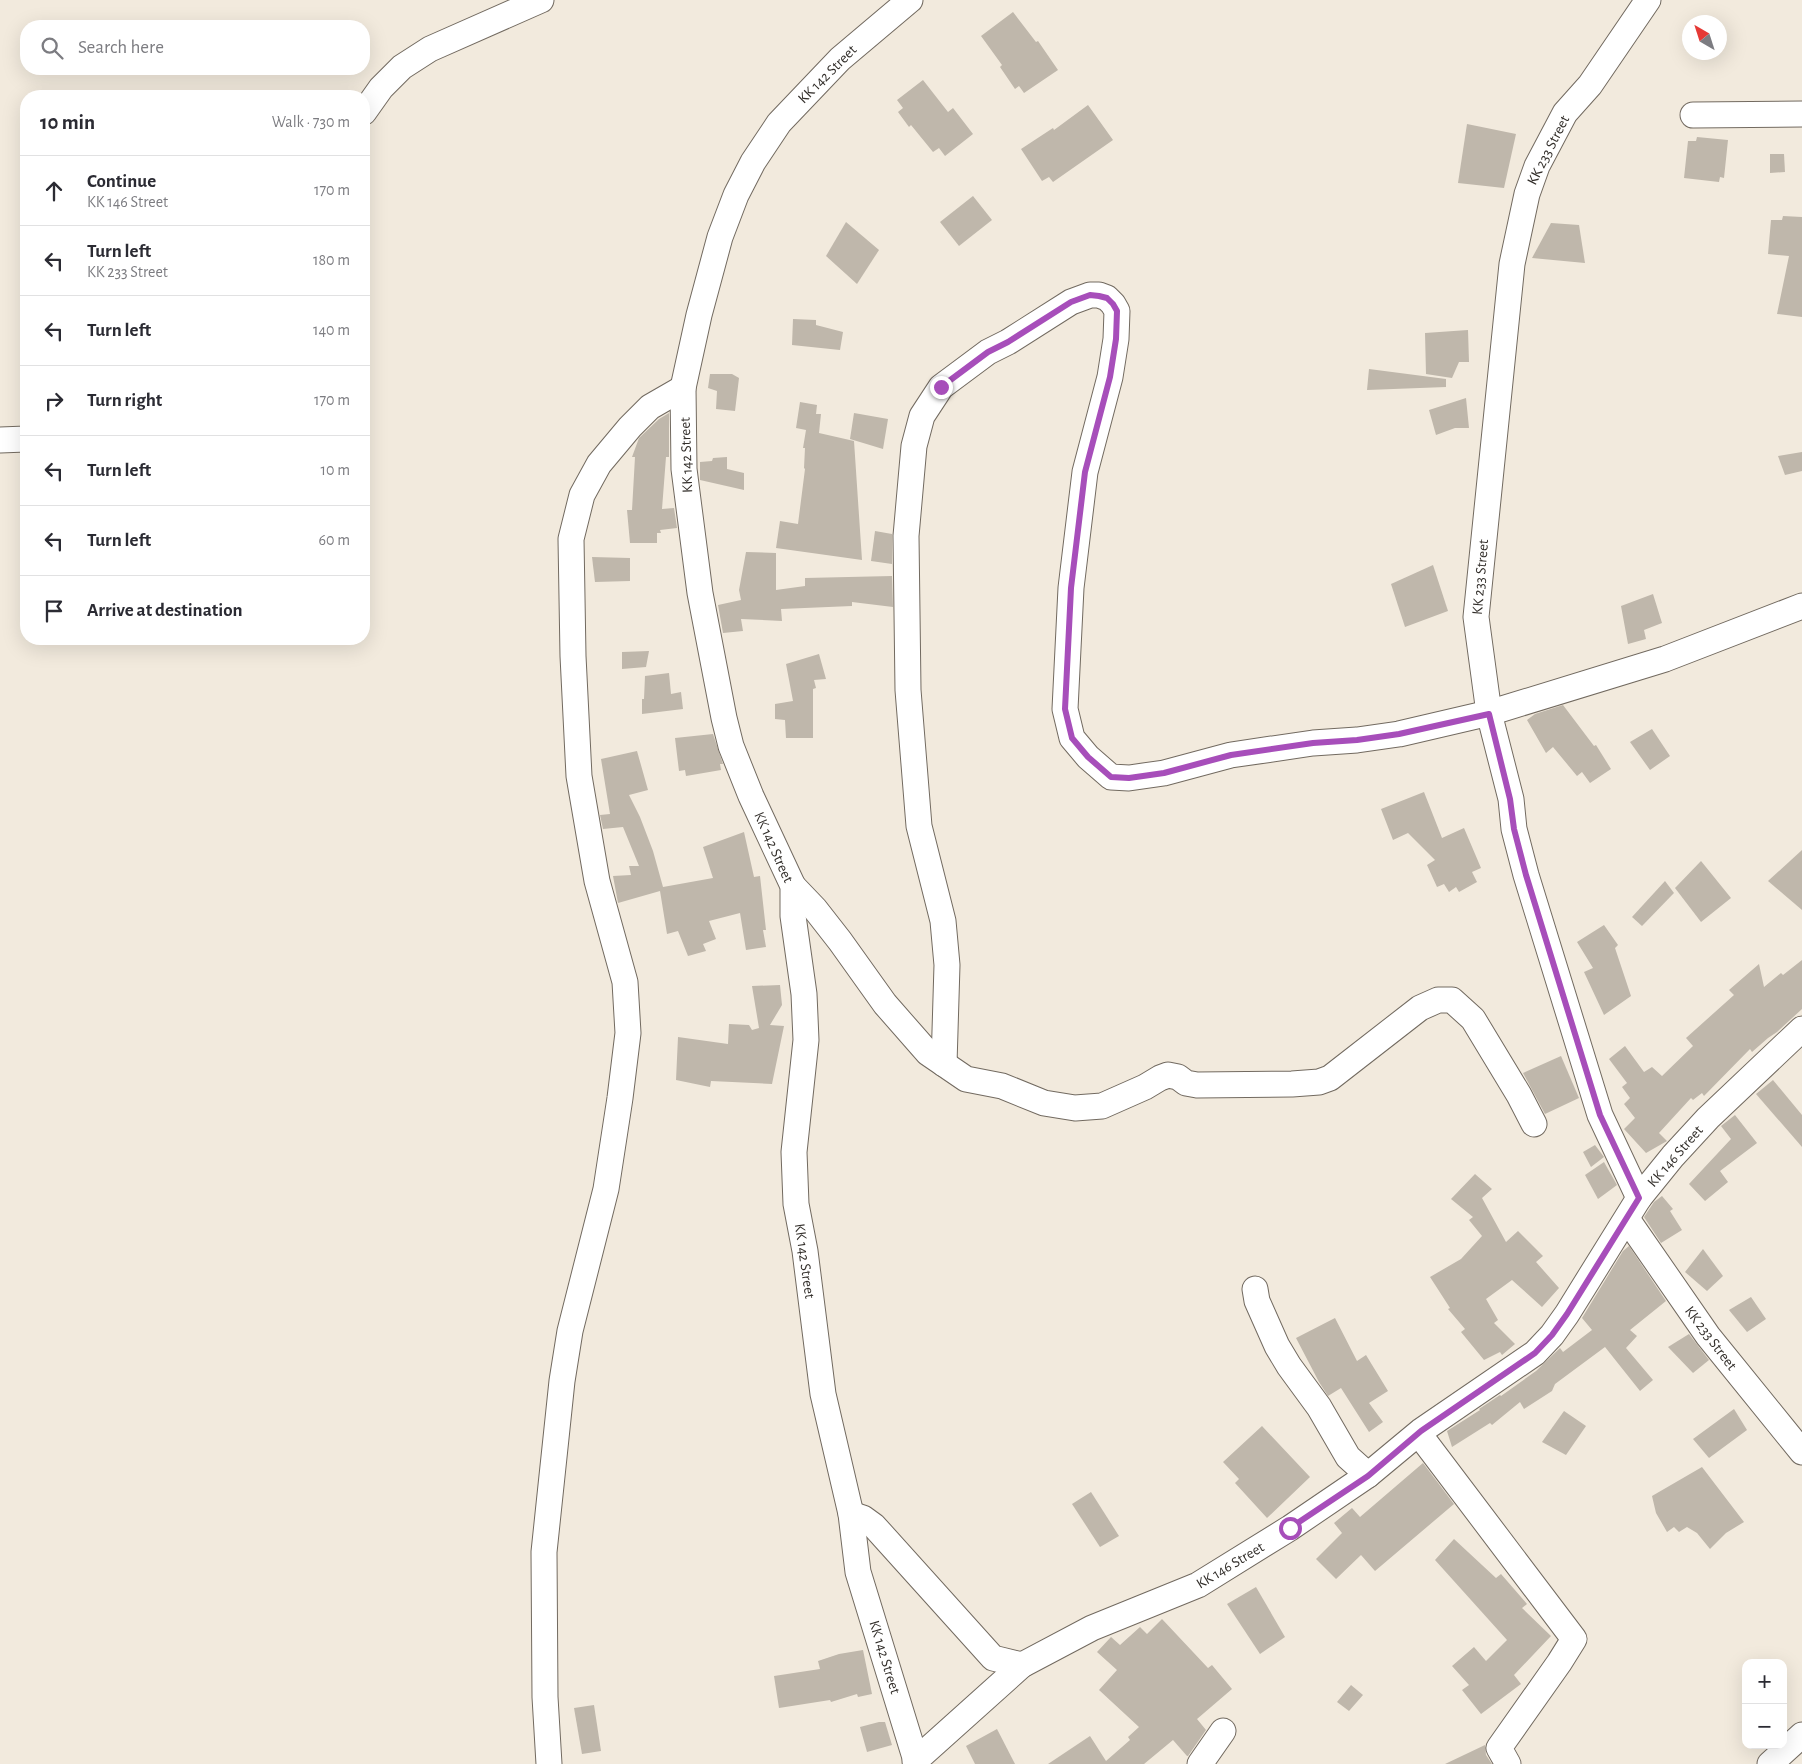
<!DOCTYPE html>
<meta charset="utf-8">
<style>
:root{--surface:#fff;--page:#f2f2f3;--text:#2b2b33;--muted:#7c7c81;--line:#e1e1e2}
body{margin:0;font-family:"Alegreya Sans",sans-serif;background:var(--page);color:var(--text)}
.controls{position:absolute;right:15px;bottom:15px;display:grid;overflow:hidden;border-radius:10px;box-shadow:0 5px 20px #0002}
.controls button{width:45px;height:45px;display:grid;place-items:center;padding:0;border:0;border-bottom:1px solid var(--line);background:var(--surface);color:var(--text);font:25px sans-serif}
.compass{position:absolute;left:1682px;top:15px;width:45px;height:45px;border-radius:50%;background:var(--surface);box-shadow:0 5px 20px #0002;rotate:321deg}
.stop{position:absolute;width:15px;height:15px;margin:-11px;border:4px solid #a74eba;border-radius:50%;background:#fff}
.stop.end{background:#a74eba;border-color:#fff;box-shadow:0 1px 5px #0008}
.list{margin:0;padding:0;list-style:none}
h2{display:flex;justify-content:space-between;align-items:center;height:65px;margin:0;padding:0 20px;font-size:21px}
h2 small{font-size:16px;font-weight:400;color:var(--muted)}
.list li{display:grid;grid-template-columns:32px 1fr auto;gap:15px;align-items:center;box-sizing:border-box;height:70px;padding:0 20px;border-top:1px solid var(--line)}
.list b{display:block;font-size:19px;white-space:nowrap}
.list p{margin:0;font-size:16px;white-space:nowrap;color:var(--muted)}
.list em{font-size:16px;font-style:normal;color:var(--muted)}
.icon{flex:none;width:28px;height:28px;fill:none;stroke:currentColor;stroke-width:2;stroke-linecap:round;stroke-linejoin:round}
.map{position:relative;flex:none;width:1802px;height:1764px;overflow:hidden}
.search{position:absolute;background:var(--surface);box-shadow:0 5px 20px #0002;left:20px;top:20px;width:350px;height:55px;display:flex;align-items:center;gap:12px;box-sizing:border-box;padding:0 18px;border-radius:20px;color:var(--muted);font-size:19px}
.panel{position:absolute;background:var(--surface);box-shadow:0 5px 20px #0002;left:20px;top:90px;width:350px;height:555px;border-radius:20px}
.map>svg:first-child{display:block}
.building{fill:#bfb7ab}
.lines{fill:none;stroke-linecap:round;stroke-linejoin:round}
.minor-casing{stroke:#726a60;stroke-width:27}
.minor{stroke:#fff;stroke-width:25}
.route{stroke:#a74eba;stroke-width:6}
.labels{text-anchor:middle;stroke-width:4;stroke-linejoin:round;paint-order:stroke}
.street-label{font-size:15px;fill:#322e2a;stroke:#fff}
</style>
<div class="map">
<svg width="1802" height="1764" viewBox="0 0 1802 1764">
<rect width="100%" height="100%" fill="#f2eadd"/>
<g class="building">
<polygon points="1013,12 1036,42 1038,41 1058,70 1024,93 1019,86 1015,89 1000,67 1002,65 981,36"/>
<polygon points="923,80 948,112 953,108 973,134 945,156 939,148 933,152 911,125 909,127 898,112 903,108 897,100"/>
<polygon points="1088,105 1113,140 1053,182 1049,177 1042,181 1021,149 1053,128 1054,130"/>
<polygon points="1467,124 1516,134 1504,188 1458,183"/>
<polygon points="1697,137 1728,140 1724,178 1720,177 1719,182 1684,178 1688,141 1696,141"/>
<polygon points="1770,154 1784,154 1785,172 1770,173"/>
<polygon points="973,196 992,220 959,246 940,222"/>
<polygon points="1783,216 1802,217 1802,317 1777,314 1789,256 1768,254 1771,220 1782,220"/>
<polygon points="846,222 879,250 857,284 826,256"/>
<polygon points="1551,223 1579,225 1585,263 1532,258"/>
<polygon points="793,319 816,320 816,325 843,332 840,350 792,345"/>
<polygon points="1468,330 1469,362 1459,362 1452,378 1426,374 1425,333"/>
<polygon points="1369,369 1446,379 1446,387 1367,390"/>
<polygon points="710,374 732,374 739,378 735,411 716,409 717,391 708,388"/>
<polygon points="1466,398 1469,428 1455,428 1436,435 1429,410"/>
<polygon points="800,402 817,405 816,414 821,414 819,433 854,441 862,560 776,548 780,521 798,524 805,469 804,468 805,448 803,448 806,430 796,428"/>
<polygon points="669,413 669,457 666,457 662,509 674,508 677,528 660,530 661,533 657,533 657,543 630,543 627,510 632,510 635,457 632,457 639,438 659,419"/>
<polygon points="854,413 888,419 883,449 850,439"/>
<polygon points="1802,452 1802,471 1785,475 1778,456"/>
<polygon points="727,457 727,469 744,473 744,490 700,480 700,462 712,461 713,458"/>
<polygon points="875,531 892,534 892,564 871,561"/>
<polygon points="746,552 776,553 776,590 805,586 805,578 892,576 893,607 852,602 852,606 781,609 782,621 741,619 743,631 723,633 718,605 741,600 739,590"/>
<polygon points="592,557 630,558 630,581 595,582"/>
<polygon points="1433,565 1448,611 1405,627 1391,584"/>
<polygon points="1653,594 1662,623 1644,630 1646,639 1628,644 1621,606"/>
<polygon points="649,651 646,667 622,669 622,652"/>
<polygon points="819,654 826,679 814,680 816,688 813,689 813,738 786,738 785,720 775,719 775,704 793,701 786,664"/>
<polygon points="669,673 671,694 681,692 683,709 642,714 642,699 644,699 645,676"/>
<polygon points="1563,705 1594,746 1596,745 1611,769 1590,783 1582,772 1577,776 1553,747 1546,753 1527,720 1535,714"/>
<polygon points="1652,729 1670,756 1650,770 1630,742"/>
<polygon points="713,734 723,764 720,764 721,770 686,776 685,770 679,771 675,738"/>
<polygon points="637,751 648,790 629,795 640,817 653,851 663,887 713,878 703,847 744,832 754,877 760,876 766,930 763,930 766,947 746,950 740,913 709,921 716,939 703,944 706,951 688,956 678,931 667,934 660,891 618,903 613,876 631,875 629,866 639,866 623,827 603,829 600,815 610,814 601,759"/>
<polygon points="1424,792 1442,838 1464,828 1481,868 1472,872 1477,882 1459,892 1456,887 1449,892 1444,884 1437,887 1427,865 1435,860 1408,833 1393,840 1381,809"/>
<polygon points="1802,850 1802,910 1768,881"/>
<polygon points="1701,861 1731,898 1701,922 1675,888"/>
<polygon points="1665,881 1674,893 1642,926 1632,917"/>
<polygon points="1604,925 1618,945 1615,948 1631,996 1604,1015 1584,972 1593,968 1577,942"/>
<polygon points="1802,960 1802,1009 1777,1032 1768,1038 1752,1052 1750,1049 1704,1096 1702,1093 1693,1100 1691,1098 1659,1133 1667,1141 1646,1153 1624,1129 1635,1118 1624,1104 1630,1098 1622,1087 1627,1083 1609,1059 1625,1046 1644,1072 1652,1067 1662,1076 1693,1046 1686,1038 1734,995 1729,990 1759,964 1764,987 1781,973 1783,975"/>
<polygon points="780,985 782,1005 770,1025 784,1026 772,1084 711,1081 710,1087 676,1080 678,1037 728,1044 729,1024 749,1025 752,1030 759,1028 752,986"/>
<polygon points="1561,1056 1579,1098 1545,1114 1523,1073"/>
<polygon points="1773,1080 1802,1115 1802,1147 1756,1094"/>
<polygon points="1735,1115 1757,1143 1720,1171 1728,1182 1705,1201 1689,1184 1731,1139 1721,1126"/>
<polygon points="1595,1145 1604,1157 1591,1167 1583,1152"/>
<polygon points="1604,1162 1617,1185 1598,1199 1585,1175"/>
<polygon points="1475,1174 1492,1189 1482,1198 1506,1242 1518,1231 1543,1256 1536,1262 1559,1288 1542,1307 1512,1280 1486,1299 1498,1320 1494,1323 1515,1344 1502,1355 1500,1352 1484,1360 1461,1332 1465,1329 1448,1309 1450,1308 1430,1277 1461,1259 1482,1236 1469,1220 1473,1217 1451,1199"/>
<polygon points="1662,1196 1673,1209 1670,1211 1682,1230 1661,1243 1644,1217 1654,1202"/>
<polygon points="1629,1246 1666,1301 1630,1330 1637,1336 1626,1348 1653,1380 1640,1391 1605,1347 1555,1384 1552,1391 1524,1409 1520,1402 1492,1425 1490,1423 1452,1447 1447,1431 1480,1410 1479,1409 1500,1395 1501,1396 1536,1371 1560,1348 1563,1352 1592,1330 1582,1318 1623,1251"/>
<polygon points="1703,1249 1723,1276 1707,1291 1685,1272"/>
<polygon points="1751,1297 1766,1319 1747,1332 1729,1310"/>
<polygon points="1335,1318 1357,1361 1366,1355 1388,1391 1369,1403 1383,1422 1369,1432 1341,1388 1328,1396 1319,1382 1296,1338"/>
<polygon points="1689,1334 1709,1360 1693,1373 1668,1347"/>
<polygon points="1734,1409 1747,1430 1709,1458 1693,1439"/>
<polygon points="1564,1411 1586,1426 1566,1455 1542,1442"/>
<polygon points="1262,1426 1310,1477 1267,1518 1235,1483 1239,1479 1223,1462"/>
<polygon points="1423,1463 1454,1504 1375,1571 1361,1555 1336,1579 1316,1559 1342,1533 1334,1523 1352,1508 1360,1517"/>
<polygon points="1702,1467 1744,1522 1726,1533 1710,1549 1697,1533 1687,1527 1679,1532 1674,1527 1667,1532 1656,1513 1652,1496"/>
<polygon points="1091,1492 1119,1536 1100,1547 1072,1504"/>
<polygon points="1454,1539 1496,1578 1501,1574 1527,1604 1522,1608 1551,1636 1514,1675 1521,1684 1481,1714 1462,1690 1469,1685 1452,1666 1474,1647 1486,1661 1507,1640 1435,1560"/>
<polygon points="1256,1587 1285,1637 1260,1654 1227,1604"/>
<polygon points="1162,1619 1208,1668 1212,1665 1232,1689 1197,1719 1206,1730 1188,1756 1187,1756 1173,1740 1144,1764 1048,1764 1090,1736 1106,1761 1130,1740 1128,1737 1139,1727 1099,1690 1117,1670 1097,1652 1111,1637 1120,1645 1140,1627 1147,1634"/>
<polygon points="863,1650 872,1694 858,1697 857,1694 831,1702 830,1700 779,1708 774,1676 820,1669 818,1661 839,1654"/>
<polygon points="1351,1685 1363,1695 1349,1711 1337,1702"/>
<polygon points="594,1705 601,1751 582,1754 574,1708"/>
<polygon points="879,1722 885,1722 892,1745 867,1752 860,1727"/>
<polygon points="997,1729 1015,1764 975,1764 966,1746"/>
<polygon points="1485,1745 1486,1755 1492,1764 1445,1764"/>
</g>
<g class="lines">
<defs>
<g id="minor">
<polyline points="910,0 840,59 779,123 753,162 736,195 720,237 699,315 683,388 684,469 700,593 724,718 731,746 751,796 793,886 793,916 804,994 806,1040 794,1152 796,1204 805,1251 823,1394 851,1514 858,1572 917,1764"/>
<polyline points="364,112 381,88 402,67 430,49 541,0"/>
<polyline points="1693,115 1802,114"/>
<polyline points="0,440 26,439"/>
<polyline points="793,886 815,909 840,941 885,1004 928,1053 966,1079 1002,1086 1044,1103 1075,1108 1102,1106 1145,1087 1160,1078 1168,1075 1178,1077 1186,1083 1197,1085 1292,1084 1319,1082 1330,1078 1420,1008 1438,1000 1452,1000 1473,1019 1519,1095 1534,1124"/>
<polyline points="944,1064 947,965 943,921 919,826 908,690 906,536 914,446 922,416 941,387 988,352 1008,342 1071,302 1090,295 1099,295 1107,298 1113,304 1117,311 1116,339 1110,377 1085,472 1071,588 1065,709 1072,738 1088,757 1111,777 1129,778 1164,773 1231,755 1313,743 1357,740 1399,734 1489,713 1665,659 1802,606"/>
<polyline points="1639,1198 1600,1115 1526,875 1514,829 1511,799 1489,713 1476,617 1512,264 1527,194 1537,166 1565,113 1590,85 1648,0"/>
<polyline points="1627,1219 1708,1336 1802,1452"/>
<polyline points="1255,1289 1257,1301 1277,1346 1289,1366 1319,1407 1348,1457 1368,1475"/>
<polyline points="1419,1434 1574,1639 1559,1663 1499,1748 1508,1764"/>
<polyline points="851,1514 863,1518 874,1526 993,1658 1022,1665"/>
<polyline points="915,1761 1022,1665 1092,1628 1198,1585 1290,1528 1368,1475 1421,1431 1535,1353 1552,1335 1567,1314 1639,1198 1673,1156 1708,1118 1802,1029"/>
<polyline points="549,1764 545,1697 544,1552 562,1381 570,1331 606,1189 620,1098 628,1033 625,982 597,881 579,776 573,656 571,539 582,495 599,464 630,427 650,407 683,388"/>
<polyline points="1200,1764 1223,1731"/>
<polyline points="1770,1764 1802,1735"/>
</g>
</defs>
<use href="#minor" class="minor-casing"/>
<use href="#minor" class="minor"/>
</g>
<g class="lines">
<polyline class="route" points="941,387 988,352 1008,342 1071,302 1090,295 1099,296 1107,298 1113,304 1117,311 1116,339 1110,377 1085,472 1071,588 1065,709 1072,738 1088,757 1111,777 1129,778 1164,773 1231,755 1313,743 1357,740 1399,734 1489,714 1510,799 1514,829 1526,875 1600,1115 1639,1198 1567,1314 1552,1335 1535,1353 1421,1431 1368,1476 1290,1528"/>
</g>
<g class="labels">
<g class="street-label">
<text transform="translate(827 74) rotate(-45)" y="5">KK 142 Street</text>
<text transform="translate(1548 150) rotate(-63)" y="5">KK 233 Street</text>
<text transform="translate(686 455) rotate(-92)" y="5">KK 142 Street</text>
<text transform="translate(1480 577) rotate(-85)" y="5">KK 233 Street</text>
<text transform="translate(774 847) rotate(66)" y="5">KK 142 Street</text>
<text transform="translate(1675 1156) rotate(-49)" y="5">KK 146 Street</text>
<text transform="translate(805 1261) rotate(82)" y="5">KK 142 Street</text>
<text transform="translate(1711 1338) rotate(53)" y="5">KK 233 Street</text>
<text transform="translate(1230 1565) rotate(-31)" y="5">KK 146 Street</text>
<text transform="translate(885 1657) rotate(73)" y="5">KK 142 Street</text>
</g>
</g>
</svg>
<div class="controls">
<button>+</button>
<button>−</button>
</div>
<svg class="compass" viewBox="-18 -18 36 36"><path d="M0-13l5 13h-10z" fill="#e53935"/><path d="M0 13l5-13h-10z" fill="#7c7c81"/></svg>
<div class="stop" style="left:1290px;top:1528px"></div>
<div class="stop end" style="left:941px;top:387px"></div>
<div class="search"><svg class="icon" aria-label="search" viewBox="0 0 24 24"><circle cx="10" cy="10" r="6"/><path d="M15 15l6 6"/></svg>Search here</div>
<section class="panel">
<h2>10 min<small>Walk · 730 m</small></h2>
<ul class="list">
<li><svg class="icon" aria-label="ahead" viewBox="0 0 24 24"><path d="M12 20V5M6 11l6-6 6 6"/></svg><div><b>Continue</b><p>KK 146 Street</p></div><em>170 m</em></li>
<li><svg class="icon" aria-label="left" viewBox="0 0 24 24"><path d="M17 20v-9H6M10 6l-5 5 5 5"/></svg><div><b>Turn left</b><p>KK 233 Street</p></div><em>180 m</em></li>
<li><svg class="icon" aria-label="left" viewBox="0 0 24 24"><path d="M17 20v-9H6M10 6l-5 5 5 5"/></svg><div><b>Turn left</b></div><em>140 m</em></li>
<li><svg class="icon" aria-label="right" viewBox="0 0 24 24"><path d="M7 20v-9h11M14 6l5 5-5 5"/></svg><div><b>Turn right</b></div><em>170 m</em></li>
<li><svg class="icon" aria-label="left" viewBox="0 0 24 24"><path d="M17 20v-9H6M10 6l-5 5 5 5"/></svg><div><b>Turn left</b></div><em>10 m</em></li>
<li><svg class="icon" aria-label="left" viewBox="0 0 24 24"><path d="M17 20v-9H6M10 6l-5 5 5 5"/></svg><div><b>Turn left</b></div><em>60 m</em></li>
<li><svg class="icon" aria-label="arrive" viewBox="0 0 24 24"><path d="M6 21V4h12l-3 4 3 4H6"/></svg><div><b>Arrive at destination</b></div></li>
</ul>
</section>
</div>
